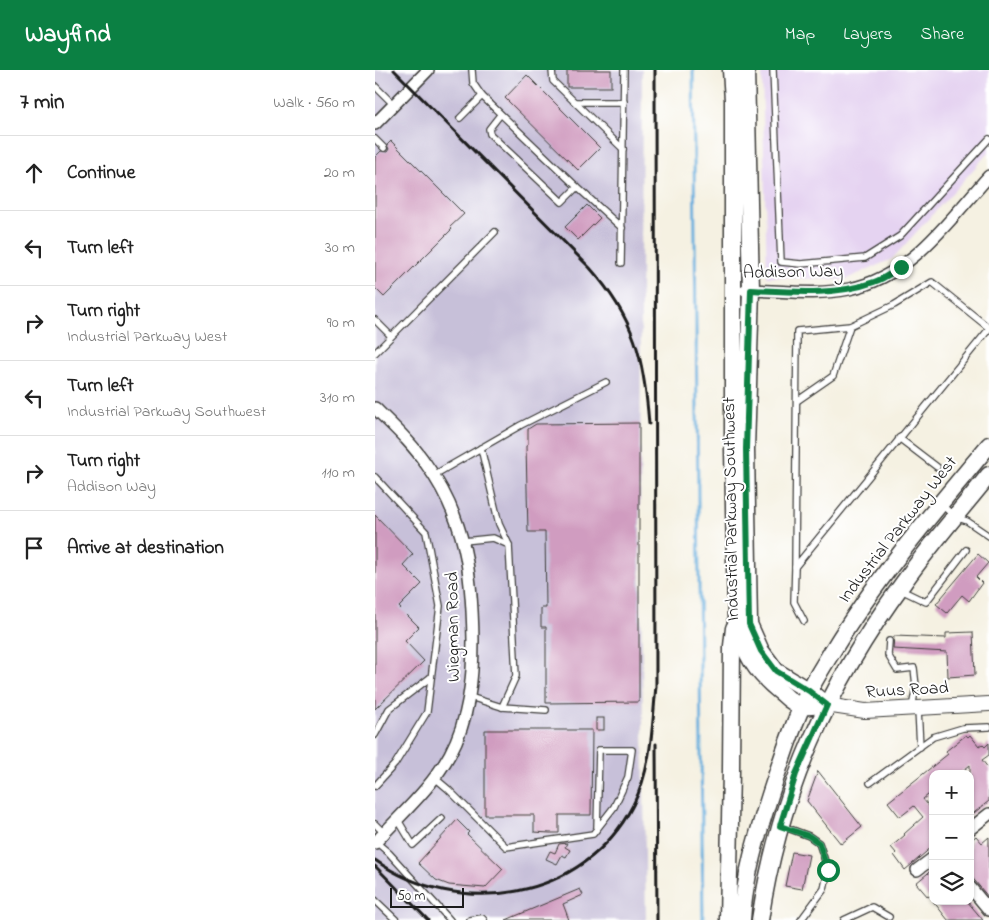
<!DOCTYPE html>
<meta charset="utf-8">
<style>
:root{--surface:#fff;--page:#f2f2f2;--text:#222;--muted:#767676;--line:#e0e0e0;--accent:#0b8043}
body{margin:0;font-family:"Indie Flower",sans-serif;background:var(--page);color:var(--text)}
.controls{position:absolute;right:15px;bottom:15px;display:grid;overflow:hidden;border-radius:10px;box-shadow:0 1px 4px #0004}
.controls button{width:45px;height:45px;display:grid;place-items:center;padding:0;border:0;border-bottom:1px solid var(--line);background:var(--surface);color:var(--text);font:25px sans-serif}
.scale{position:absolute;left:15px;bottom:12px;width:74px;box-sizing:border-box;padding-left:5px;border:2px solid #1c1c1c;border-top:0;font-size:14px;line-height:18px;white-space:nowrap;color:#1c1c1c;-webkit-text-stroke:4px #fff;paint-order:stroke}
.stop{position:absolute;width:15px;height:15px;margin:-11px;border:4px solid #0b8043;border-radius:50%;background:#fff}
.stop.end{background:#0b8043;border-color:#fff;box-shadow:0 1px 5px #0008}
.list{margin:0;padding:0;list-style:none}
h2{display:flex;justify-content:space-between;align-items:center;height:65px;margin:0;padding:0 20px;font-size:21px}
h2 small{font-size:16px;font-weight:400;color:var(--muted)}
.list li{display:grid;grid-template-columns:32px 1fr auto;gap:15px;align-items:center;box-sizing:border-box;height:75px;padding:0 20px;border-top:1px solid var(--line)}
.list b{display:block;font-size:19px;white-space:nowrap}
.list p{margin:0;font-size:16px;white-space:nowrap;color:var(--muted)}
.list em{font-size:16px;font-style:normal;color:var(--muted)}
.icon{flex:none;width:28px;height:28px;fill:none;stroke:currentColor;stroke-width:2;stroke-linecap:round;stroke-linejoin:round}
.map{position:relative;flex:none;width:614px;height:850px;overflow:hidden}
header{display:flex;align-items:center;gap:30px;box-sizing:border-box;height:70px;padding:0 25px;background:var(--accent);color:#fff}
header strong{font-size:24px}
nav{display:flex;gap:28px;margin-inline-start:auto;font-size:18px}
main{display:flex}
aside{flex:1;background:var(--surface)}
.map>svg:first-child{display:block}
.built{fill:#e5d3f1}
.industrial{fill:#c7c0d9}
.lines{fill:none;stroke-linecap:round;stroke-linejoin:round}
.stream{stroke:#67aedd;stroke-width:3}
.building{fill:#d09cc0}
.service-casing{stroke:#3d3c3a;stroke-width:8}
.minor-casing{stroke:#3d3c3a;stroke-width:14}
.tertiary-casing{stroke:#3d3c3a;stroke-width:16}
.secondary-casing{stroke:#3d3c3a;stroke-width:19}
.service{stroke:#fff;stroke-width:5.5}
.minor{stroke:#fff;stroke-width:11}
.tertiary{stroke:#fff;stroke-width:14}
.secondary{stroke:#fff;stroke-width:16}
.rail{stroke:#1c1c1c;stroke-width:3}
.route{stroke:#0b8043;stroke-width:6}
.labels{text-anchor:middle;stroke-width:4;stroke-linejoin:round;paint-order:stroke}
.street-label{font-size:18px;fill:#1c1c1c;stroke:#fff}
</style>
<header>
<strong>Wayfind</strong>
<nav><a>Map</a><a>Layers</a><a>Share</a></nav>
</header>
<main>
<aside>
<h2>7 min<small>Walk · 560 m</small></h2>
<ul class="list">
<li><svg class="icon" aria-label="ahead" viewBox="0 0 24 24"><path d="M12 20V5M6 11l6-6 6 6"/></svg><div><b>Continue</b></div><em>20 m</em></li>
<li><svg class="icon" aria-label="left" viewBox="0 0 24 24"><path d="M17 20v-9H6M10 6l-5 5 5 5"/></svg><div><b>Turn left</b></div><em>30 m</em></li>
<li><svg class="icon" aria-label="right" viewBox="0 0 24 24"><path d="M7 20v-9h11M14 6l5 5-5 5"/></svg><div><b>Turn right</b><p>Industrial Parkway West</p></div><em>90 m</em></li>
<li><svg class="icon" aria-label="left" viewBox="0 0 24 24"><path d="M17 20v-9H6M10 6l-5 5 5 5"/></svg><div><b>Turn left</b><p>Industrial Parkway Southwest</p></div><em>310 m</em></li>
<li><svg class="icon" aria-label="right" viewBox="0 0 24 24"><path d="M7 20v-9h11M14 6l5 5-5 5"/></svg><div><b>Turn right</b><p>Addison Way</p></div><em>110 m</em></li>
<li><svg class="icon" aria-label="arrive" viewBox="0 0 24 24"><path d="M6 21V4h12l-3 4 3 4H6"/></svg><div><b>Arrive at destination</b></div></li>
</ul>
</aside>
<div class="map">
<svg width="614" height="850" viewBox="0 0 614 850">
<rect width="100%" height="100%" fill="#fff"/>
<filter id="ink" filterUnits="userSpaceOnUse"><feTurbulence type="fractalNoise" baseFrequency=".02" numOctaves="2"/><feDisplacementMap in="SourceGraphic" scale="10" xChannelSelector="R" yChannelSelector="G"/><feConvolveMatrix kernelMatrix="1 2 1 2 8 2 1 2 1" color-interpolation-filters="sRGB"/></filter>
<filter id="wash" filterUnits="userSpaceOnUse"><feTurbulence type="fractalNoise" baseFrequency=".0096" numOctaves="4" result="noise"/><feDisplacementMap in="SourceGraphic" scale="20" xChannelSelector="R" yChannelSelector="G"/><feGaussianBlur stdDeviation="1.12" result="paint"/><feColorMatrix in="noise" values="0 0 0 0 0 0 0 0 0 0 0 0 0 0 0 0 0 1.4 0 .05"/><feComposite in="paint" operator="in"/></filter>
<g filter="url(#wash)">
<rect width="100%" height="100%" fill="#f5f1e2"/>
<polygon class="built" points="387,0 614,0 614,82 517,189 469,210 392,207"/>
<polygon class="industrial" points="0,0 267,0 265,462 271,850 0,850"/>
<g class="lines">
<polyline class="stream" points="318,0 328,850"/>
</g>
<g id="blocks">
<g class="building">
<rect x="192" y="0" width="44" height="17"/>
<polygon points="152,5 225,78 203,100 130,28"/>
<polygon points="16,71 89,144 75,157 77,159 9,227 0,218 0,87 6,81 12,82 14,79 12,75"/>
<polygon points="212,135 225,148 203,170 190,157"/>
<polygon points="264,353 264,632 171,633 171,557 166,557 166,538 171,538 170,462 153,462 151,376 153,375 153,359 161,354"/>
<polygon points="0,445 38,484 28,495 47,514 24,537 44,557 30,571 49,591 0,639"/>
<polygon points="603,484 613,493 601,507 607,513 594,531 587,525 572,543 561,534"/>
<polygon points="598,562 600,605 573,607 572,582 518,579 519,566 571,568 571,563"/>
<rect x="221" y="648" width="8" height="12"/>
<polygon points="110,660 217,660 216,745 184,745 184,763 175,763 159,762 159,745 110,745"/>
<polygon points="591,665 593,667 595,665 604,676 607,674 610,677 614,673 614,685 607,690 614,699 614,731 595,746 595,695 584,704 558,704 558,721 548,729 558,741 558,776 530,800 519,785 521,783 516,777 530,765 529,764 548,747 539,736 525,747 513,732 573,684 571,681"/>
<polygon points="443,701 487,757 466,774 432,731"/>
<polygon points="82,750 94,762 92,764 128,799 110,818 74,815 61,810 43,793"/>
<polygon points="601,766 607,773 614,767 614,828 595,805 595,771"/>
<polygon points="192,773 190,777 195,780 191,787 187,785 182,794 171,789 175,781 180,783 184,774"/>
<polygon points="417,782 434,785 427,819 410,816"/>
<polygon points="558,799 558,824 553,827 541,813"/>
<polygon points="205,819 208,825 188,834 194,850 131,850"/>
<polygon points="558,831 592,831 608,850 573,850"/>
</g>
</g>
</g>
<g filter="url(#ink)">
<use href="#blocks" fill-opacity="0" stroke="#3d3c3a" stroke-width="1"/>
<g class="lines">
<defs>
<g id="service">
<polyline points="177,0 178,11 248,79"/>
<polyline points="398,0 406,192 426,194 490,188 525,166 614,69"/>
<polyline points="0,16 19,35"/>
<polyline points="107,26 202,117 187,132 115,64 114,59 125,45"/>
<polyline points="201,32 249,32"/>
<polyline points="85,48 107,26 98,13 97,0"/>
<polyline points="0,69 9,78"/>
<polyline points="202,117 247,158"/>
<polyline points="246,193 249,0"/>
<polyline points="0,250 16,266"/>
<polyline points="0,283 120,162"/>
<polyline points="422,331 458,306 475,256"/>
<polyline points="524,368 562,397"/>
<polyline points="106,378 124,454 134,475"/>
<polyline points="59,405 146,355 231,312"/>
<polyline points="0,407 51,462 65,536 52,642 20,694 0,716"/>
<polyline points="567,435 580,447 592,451 614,466"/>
<polyline points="89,471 118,468 134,475 141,606 127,637"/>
<polyline points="420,497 422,261 475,256 519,235 557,212 614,258"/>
<polyline points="526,520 551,532 591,480"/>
<polyline points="429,551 419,532 420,497 614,259"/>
<polyline points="514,571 513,585 522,600 539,598 541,616 537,638"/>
<polyline points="95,627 127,637 171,640"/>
<polyline points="543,639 545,677"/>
<polyline points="0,665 14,639 56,607"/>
<polyline points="60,708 73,719 131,777 218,764 239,737 253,707 257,680 224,680 222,759"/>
<polyline points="495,713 558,667 588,658 614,657"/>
<polyline points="23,750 38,775 67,748"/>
<polyline points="0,754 9,763"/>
<polyline points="407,756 434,766 444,773 453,800 449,819 426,850"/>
<polyline points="1,772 14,783 75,850"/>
<polyline points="0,830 21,850"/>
<polyline points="95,850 107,848 109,850"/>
<polyline points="469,850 497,837 514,847"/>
</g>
<g id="minor">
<polyline points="0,54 53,0"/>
<path d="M370,220C404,220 440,226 474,219C536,207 574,150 614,106"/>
<path d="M0,338C18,356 37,373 51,394C91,449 97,504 98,570C98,609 94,649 75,684C56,719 26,744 0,773"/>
<polyline points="595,759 614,744"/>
<polyline points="542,800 558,788"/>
<polyline points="595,817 614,840"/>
</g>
<polyline id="tertiary" points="451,635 490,641 614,634"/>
<g id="secondary">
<path d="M356,0L358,30V379L361,550C370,585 379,601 408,624C413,629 421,635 428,636C435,637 444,635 451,635"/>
<polyline points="371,0 376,220 371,379 374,554 386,581 401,601 434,621 451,635"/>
<polyline points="353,850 356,701 357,576 359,558"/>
<path d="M367,850C369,807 382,766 395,725C405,695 414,665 427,636C435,616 447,598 458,580C503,506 559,441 614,375"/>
<path d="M385,850C404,723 453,615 529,512C555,475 585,441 614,405"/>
</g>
</defs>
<use href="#service" class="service-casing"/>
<use href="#minor" class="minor-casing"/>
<use href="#tertiary" class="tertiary-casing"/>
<use href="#secondary" class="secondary-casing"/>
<use href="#service" class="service"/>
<use href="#minor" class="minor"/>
<use href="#tertiary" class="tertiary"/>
<use href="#secondary" class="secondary"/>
<g class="rail">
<path d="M19,0L215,198C260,249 269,288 274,354"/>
<polyline points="281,674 282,850"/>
<path d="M0,790C84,850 209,831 258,735C277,698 277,656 281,616L280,0"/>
<polyline points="0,796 53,850"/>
</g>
</g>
</g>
<g class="lines" filter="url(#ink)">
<path class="route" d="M453,800L444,773L434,766L405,756L421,704L452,635L434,621L401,601L386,581L374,554L371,379L376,220C417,222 460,226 499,212C509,209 518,202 526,197"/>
</g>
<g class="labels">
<g class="street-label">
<text transform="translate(418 201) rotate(-1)" y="6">Addison Way</text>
<text transform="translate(355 439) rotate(-91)" y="6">Industrial Parkway Southwest</text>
<text transform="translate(522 459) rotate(-52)" y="6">Industrial Parkway West</text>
<text transform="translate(77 557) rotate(-91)" y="6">Wiegman Road</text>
<text transform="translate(532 619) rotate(-3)" y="6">Ruus Road</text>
</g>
</g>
</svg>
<div class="controls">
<button>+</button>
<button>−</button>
<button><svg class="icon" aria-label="layers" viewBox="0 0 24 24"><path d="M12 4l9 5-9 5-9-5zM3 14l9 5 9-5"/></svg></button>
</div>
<div class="scale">50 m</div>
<div class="stop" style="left:453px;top:800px"></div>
<div class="stop end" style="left:526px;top:197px"></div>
</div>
</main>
